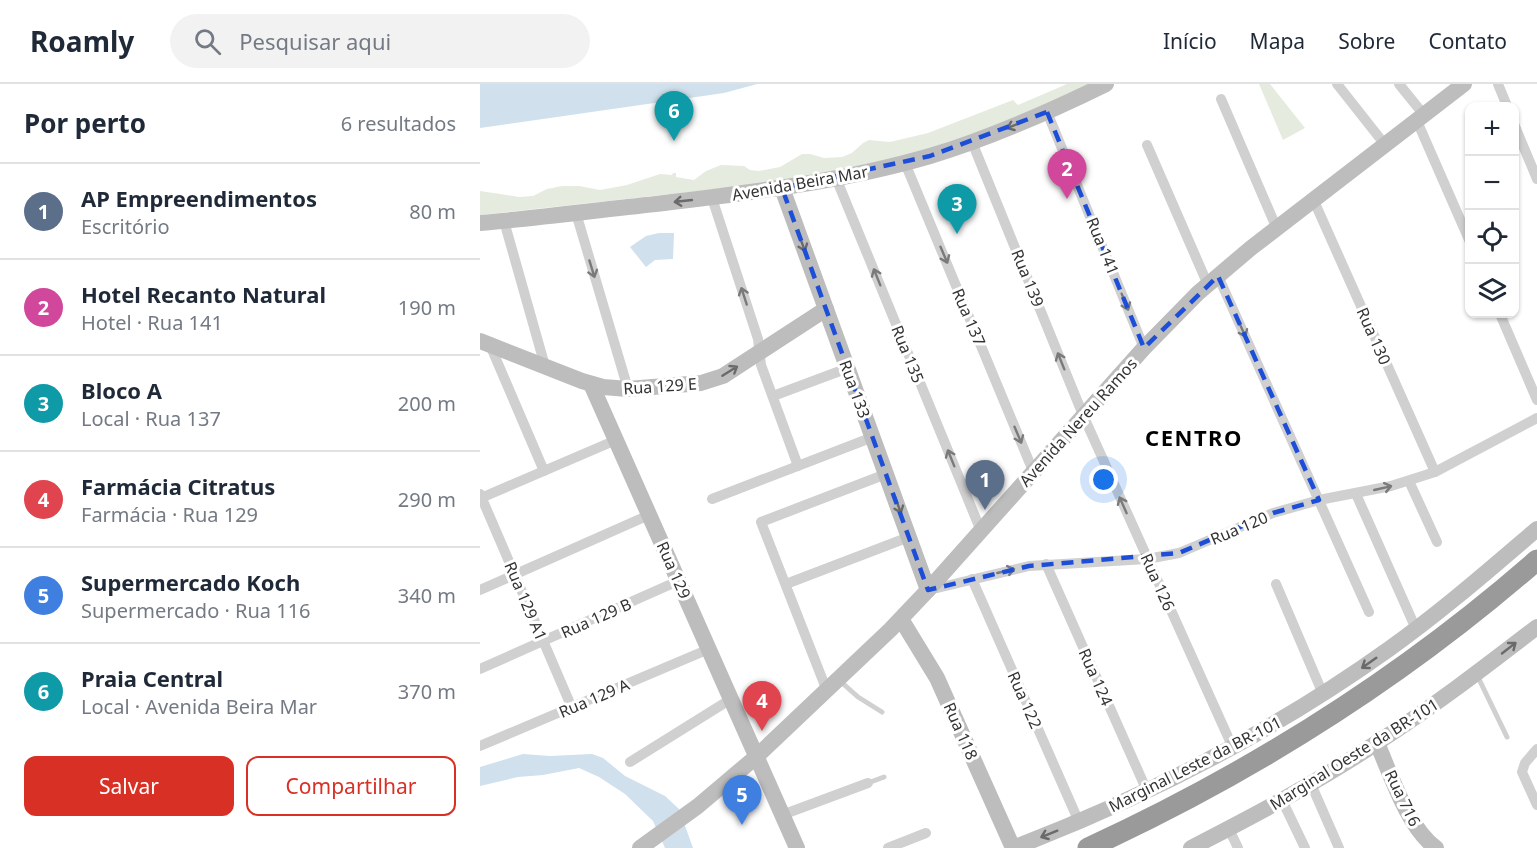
<!DOCTYPE html>
<html lang="pt">
<meta charset="utf-8">
<style>
:root{--surface:#fff;--page:#f2f2f3;--text:#1f2937;--muted:#747a83;--line:#e0e1e3;--accent:#d93025}
body{margin:0;font-family:"Noto Sans",sans-serif;background:var(--page);color:var(--text)}
.controls{position:absolute;right:18px;top:18px;display:grid;overflow:hidden;border-radius:12px;box-shadow:0 2px 4px #0004}
.controls button{width:54px;height:54px;display:grid;place-items:center;padding:0;border:0;border-bottom:2px solid var(--line);background:var(--surface);color:var(--text);font:30px sans-serif}
.you{position:absolute;left:624px;top:396px;width:21px;height:21px;margin:-15px;border:4px solid #fff;border-radius:50%;background:#1a73e8;box-shadow:0 0 0 9px #1a73e833}
.badge{display:grid;place-items:center;width:39px;height:39px;border-radius:50%;background:var(--accent);color:#fff;font-size:20px;font-weight:700}
.pin{position:absolute;translate:-50% -50px;filter:drop-shadow(0 2px 3px #0008)}
.pin::after{content:'';position:absolute;top:32px;width:21px;height:18px;background:inherit;clip-path:polygon(0 0,100% 0,50% 100%)}
.list{margin:0;padding:0;list-style:none}
h2{display:flex;justify-content:space-between;align-items:center;height:78px;margin:0;padding:0 24px;font-size:26px}
h2 small{font-size:20px;font-weight:400;color:var(--muted)}
.list li{display:grid;grid-template-columns:39px 1fr auto;gap:18px;align-items:center;box-sizing:border-box;height:96px;padding:0 24px;border-top:2px solid var(--line)}
.list b{display:block;font-size:22px;white-space:nowrap}
.list p{margin:0;font-size:20px;white-space:nowrap;color:var(--muted)}
.list em{font-size:20px;font-style:normal;color:var(--muted)}
.actions{display:flex;gap:12px;padding:18px 24px}
.actions a{flex:1;padding:14px 0;border:2px solid var(--accent);border-radius:12px;text-align:center;font-size:21px;color:var(--accent)}
.actions .main{background:var(--accent);color:#fff}
.icon{flex:none;width:33px;height:33px;fill:none;stroke:currentColor;stroke-width:2;stroke-linecap:round;stroke-linejoin:round}
.map{position:relative;flex:none;width:1057px;height:764px;overflow:hidden}
header{display:flex;align-items:center;gap:36px;box-sizing:border-box;height:84px;padding:0 30px;background:var(--surface);border-bottom:2px solid var(--line)}
header strong{font-size:28px}
nav{display:flex;gap:33px;margin-inline-start:auto;font-size:21px}
.search{width:420px;height:54px;background:var(--page);display:flex;align-items:center;gap:15px;box-sizing:border-box;padding:0 21px;border-radius:33px;color:var(--muted);font-size:22px}
main{display:flex}
aside{flex:1;background:var(--surface)}
.map>svg:first-child{display:block}
.green{fill:#e5ebdf}
.water{fill:#d0e0ec}
.lines{fill:none;stroke-linecap:round;stroke-linejoin:round}
.lane{stroke:#d0d0d0;stroke-width:5}
.street{stroke:#d0d0d0;stroke-width:10}
.secondary{stroke:#bdbdbd;stroke-width:16}
.highway{stroke:#9a9a9a;stroke-width:21}
.oneway{stroke:#6a6a6a}
.oneway2{stroke:#7a7a7a}
.marked{fill:none;stroke:#1d4ed8;stroke-width:4.5;stroke-dasharray:12 8;stroke-linejoin:round}
.labels{text-anchor:middle;stroke-width:6;stroke-linejoin:round;paint-order:stroke}
.street-label{font-size:16px;fill:#333;stroke:#fff}
.district-label{font-size:22px;font-weight:bold;letter-spacing:1.5px;fill:#000;stroke:#fff}
</style>
<header>
<strong>Roamly</strong>
<div class="search"><svg class="icon" aria-label="search" viewBox="0 0 24 24"><circle cx="10" cy="10" r="6"/><path d="M15 15l6 6"/></svg>Pesquisar aqui</div>
<nav><a>Início</a><a>Mapa</a><a>Sobre</a><a>Contato</a></nav>
</header>
<main>
<aside>
<h2>Por perto<small>6 resultados</small></h2>
<ul class="list">
<li><span class="badge" style="background:#5c6f8a">1</span><div><b>AP Empreendimentos</b><p>Escritório</p></div><em>80 m</em></li>
<li><span class="badge" style="background:#d1479c">2</span><div><b>Hotel Recanto Natural</b><p>Hotel · Rua 141</p></div><em>190 m</em></li>
<li><span class="badge" style="background:#0f9aa8">3</span><div><b>Bloco A</b><p>Local · Rua 137</p></div><em>200 m</em></li>
<li><span class="badge" style="background:#e0444e">4</span><div><b>Farmácia Citratus</b><p>Farmácia · Rua 129</p></div><em>290 m</em></li>
<li><span class="badge" style="background:#3f7fe0">5</span><div><b>Supermercado Koch</b><p>Supermercado · Rua 116</p></div><em>340 m</em></li>
<li><span class="badge" style="background:#0f9aa8">6</span><div><b>Praia Central</b><p>Local · Avenida Beira Mar</p></div><em>370 m</em></li>
</ul>
<div class="actions"><a class="main">Salvar</a><a>Compartilhar</a></div>
</aside>
<div class="map">
<svg width="1057" height="764" viewBox="0 0 1057 764">
<rect width="100%" height="100%" fill="#fff"/>
<g class="green">
<polygon points="587,0 614,0 549,30 427,72 299,98 0,131 0,107 39,113 53,112 67,105 82,102 99,102 120,106 147,101 180,90 192,91 193,89 196,89 196,93 214,96 226,87 241,81 264,82 270,86 279,87 300,83 322,70 330,70 344,74 362,73 372,69 383,59 389,56 410,58 448,49 533,16 538,21"/>
<polygon points="779,0 790,0 825,44 803,56"/>
</g>
<g class="water">
<polygon points="0,0 277,0 244,9 0,44"/>
<polygon points="179,149 194,149 193,175 175,176 166,183 150,163 166,152"/>
<polygon points="43,670 70,672 112,670 123,674 145,692 185,712 199,725 213,764 185,764 173,737 145,710 119,693 99,684 63,691 38,693 0,702 0,683"/>
</g>
<g class="lines">
<g class="lane">
<polyline points="997,591 1027,653"/>
<polyline points="360,597 378,613 402,628"/>
<polyline points="388,699 404,693"/>
</g>
<g class="street">
<polyline points="857,0 906,62"/>
<polyline points="919,0 944,31"/>
<polyline points="1018,0 1027,22"/>
<polyline points="741,15 797,145"/>
<polyline points="567,28 664,264"/>
<polyline points="937,37 990,158"/>
<polyline points="1034,40 1057,95"/>
<polyline points="492,58 603,331 753,664"/>
<polyline points="667,61 728,201"/>
<polyline points="425,79 553,387"/>
<polyline points="356,94 501,447"/>
<polyline points="232,114 278,255 281,281 318,382"/>
<polyline points="834,117 955,388"/>
<polyline points="96,129 148,305"/>
<polyline points="24,137 65,282"/>
<polyline points="738,192 889,528"/>
<polyline points="1020,230 1057,316"/>
<polyline points="10,261 64,387"/>
<polyline points="293,312 368,284"/>
<polyline points="929,397 957,458"/>
<polyline points="0,410 92,624"/>
<polyline points="876,410 936,545"/>
<polyline points="1,414 136,356"/>
<polyline points="232,415 393,353"/>
<polyline points="566,480 667,707"/>
<polyline points="492,495 599,738"/>
<polyline points="306,500 429,453"/>
<polyline points="796,500 843,610"/>
<polyline points="0,506 169,431"/>
<polyline points="449,506 549,482 667,475 699,469 793,429 839,416 911,402 955,388 1057,334"/>
<polyline points="0,585 198,497"/>
<polyline points="347,607 281,438 406,390"/>
<polyline points="0,662 229,565"/>
<polyline points="1057,665 1045,679 1042,688 1057,721"/>
<polyline points="150,678 251,615"/>
<polyline points="831,700 859,764"/>
<polyline points="802,716 825,764"/>
<polyline points="302,731 388,699"/>
<polyline points="749,745 758,764"/>
<polyline points="408,764 446,749"/>
</g>
<g class="secondary">
<polyline points="302,104 448,506"/>
<path d="M0,139C59,134 118,126 176,120C268,109 361,98 450,72C510,54 569,28 626,0"/>
<polyline points="0,257 102,297 123,303 148,305 221,299 243,292 346,225"/>
<polyline points="111,300 317,764"/>
<polyline points="421,535 457,594 533,764"/>
<path d="M897,659C911,691 928,744 956,764"/>
<polyline points="160,764 218,722 276,673 410,546 448,506 664,264 718,209 771,164 984,0"/>
<path d="M533,764C666,713 793,648 909,565C961,528 1009,486 1057,445"/>
<path d="M711,764C775,731 838,698 898,658C953,623 1005,583 1057,543"/>
</g>
<path class="highway" d="M608,764C771,689 922,594 1057,476"/>
</g>
<defs><path id="oneway-shaft" d="M-6 0H5M1.5-3L5.5 0L1.5 3" fill="none" stroke-width="1.6" stroke-linecap="round" stroke-linejoin="round" transform="scale(1.5)"/></defs>
<g class="oneway">
<use href="#oneway-shaft" transform="translate(535 41) rotate(158)"/>
<use href="#oneway-shaft" transform="translate(203 117) rotate(174)"/>
<use href="#oneway-shaft" transform="translate(322 159) rotate(70)"/>
<use href="#oneway-shaft" transform="translate(250 287) rotate(-32)"/>
<use href="#oneway-shaft" transform="translate(418 421) rotate(70)"/>
<use href="#oneway-shaft" transform="translate(1029 564) rotate(-38)"/>
<use href="#oneway-shaft" transform="translate(889 579) rotate(145)"/>
<use href="#oneway-shaft" transform="translate(569 750) rotate(158)"/>
</g>
<g class="oneway2">
<use href="#oneway-shaft" transform="translate(464 171) rotate(67)"/>
<use href="#oneway-shaft" transform="translate(112 185) rotate(73)"/>
<use href="#oneway-shaft" transform="translate(397 193) rotate(-112)"/>
<use href="#oneway-shaft" transform="translate(264 212) rotate(-108)"/>
<use href="#oneway-shaft" transform="translate(645 218) rotate(68)"/>
<use href="#oneway-shaft" transform="translate(762 245) rotate(66)"/>
<use href="#oneway-shaft" transform="translate(581 277) rotate(-112)"/>
<use href="#oneway-shaft" transform="translate(538 351) rotate(67)"/>
<use href="#oneway-shaft" transform="translate(471 374) rotate(-112)"/>
<use href="#oneway-shaft" transform="translate(903 404) rotate(-13)"/>
<use href="#oneway-shaft" transform="translate(643 421) rotate(-114)"/>
<use href="#oneway-shaft" transform="translate(526 487) rotate(-13)"/>
</g>
<path class="marked" d="M567,28L664,264L738,192L839,416L793,429L699,469L549,482L448,506L302,104L450,72Z"/>
<g class="labels">
<g class="street-label">
<text transform="translate(320 99) rotate(-10)" y="6">Avenida Beira Mar</text>
<text transform="translate(623 162) rotate(68)" y="6">Rua 141</text>
<text transform="translate(548 194) rotate(68)" y="6">Rua 139</text>
<text transform="translate(489 233) rotate(67)" y="6">Rua 137</text>
<text transform="translate(894 252) rotate(66)" y="6">Rua 130</text>
<text transform="translate(428 270) rotate(68)" y="6">Rua 135</text>
<text transform="translate(180 302) rotate(-4)" y="6">Rua 129 E</text>
<text transform="translate(375 305) rotate(70)" y="6">Rua 133</text>
<text transform="translate(598 338) rotate(-48)" y="6">Avenida Nereu Ramos</text>
<text transform="translate(759 444) rotate(-23)" y="6">Rua 120</text>
<text transform="translate(194 486) rotate(66)" y="6">Rua 129</text>
<text transform="translate(678 498) rotate(66)" y="6">Rua 126</text>
<text transform="translate(46 517) rotate(67)" y="6">Rua 129 A1</text>
<text transform="translate(116 534) rotate(-24)" y="6">Rua 129 B</text>
<text transform="translate(616 593) rotate(66)" y="6">Rua 124</text>
<text transform="translate(114 614) rotate(-23)" y="6">Rua 129 A</text>
<text transform="translate(545 616) rotate(66)" y="6">Rua 122</text>
<text transform="translate(481 647) rotate(66)" y="6">Rua 118</text>
<text transform="translate(874 670) rotate(-32)" y="6">Marginal Oeste da BR-101</text>
<text transform="translate(715 680) rotate(-27)" y="6">Marginal Leste da BR-101</text>
<text transform="translate(923 714) rotate(64)" y="6">Rua 716</text>
</g>
<g class="district-label">
<text x="714" y="362">CENTRO</text>
</g>
</g>
</svg>
<div class="controls">
<button>+</button>
<button>−</button>
<button><svg class="icon" aria-label="locate" viewBox="0 0 24 24"><circle cx="12" cy="12" r="6"/><path d="M12 2v4M12 18v4M2 12h4M18 12h4"/></svg></button>
<button><svg class="icon" aria-label="layers" viewBox="0 0 24 24"><path d="M12 4l9 5-9 5-9-5zM3 14l9 5 9-5"/></svg></button>
</div>
<div class="you"></div>
<div class="pin badge" style="left:505px;top:426px;background:#5c6f8a">1</div>
<div class="pin badge" style="left:587px;top:115px;background:#d1479c">2</div>
<div class="pin badge" style="left:477px;top:150px;background:#0f9aa8">3</div>
<div class="pin badge" style="left:282px;top:647px;background:#e0444e">4</div>
<div class="pin badge" style="left:262px;top:741px;background:#3f7fe0">5</div>
<div class="pin badge" style="left:194px;top:57px;background:#0f9aa8">6</div>
</div>
</main>
